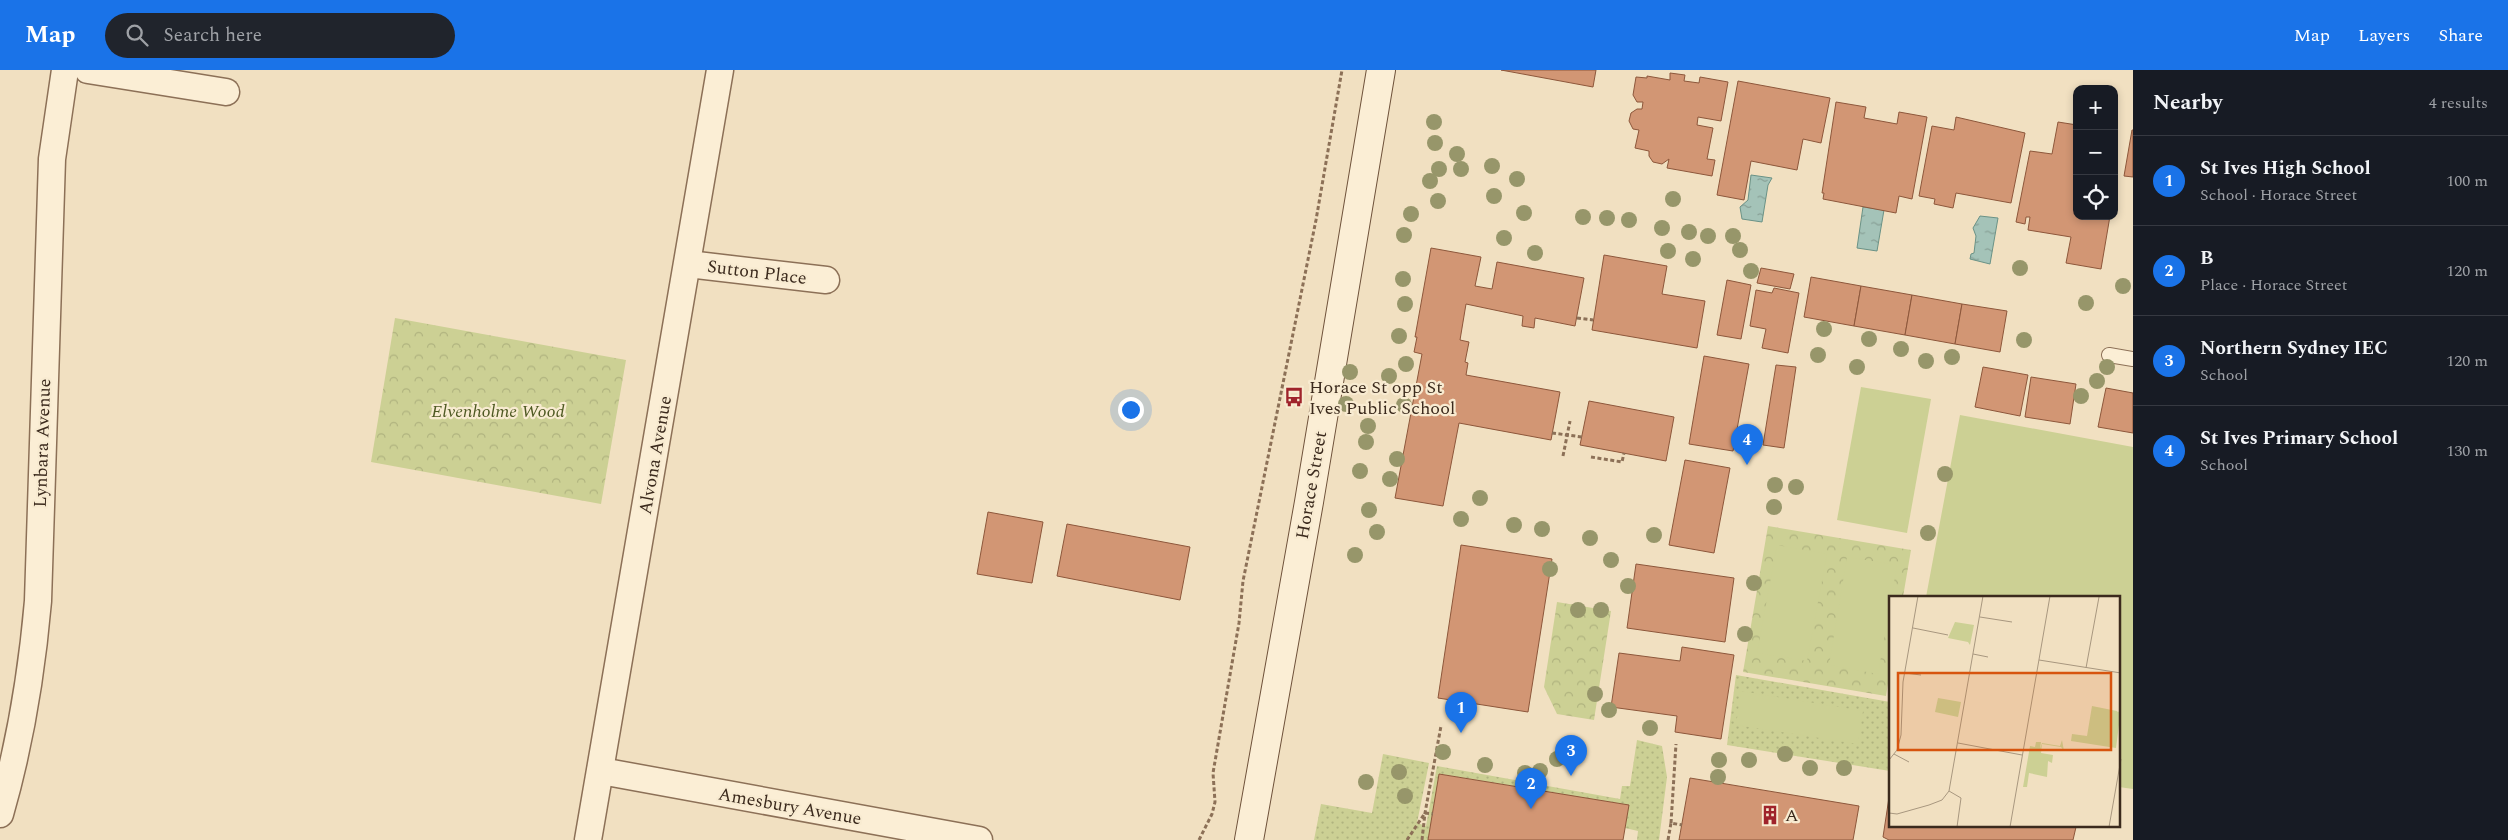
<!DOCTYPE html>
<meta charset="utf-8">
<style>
:root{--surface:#171b24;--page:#20242c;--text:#f1f3f6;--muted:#9ea1a6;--line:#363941;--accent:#1a73e8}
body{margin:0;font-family:Spectral,serif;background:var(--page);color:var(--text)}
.controls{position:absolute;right:15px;top:15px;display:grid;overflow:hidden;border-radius:10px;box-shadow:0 2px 8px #0003}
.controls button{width:45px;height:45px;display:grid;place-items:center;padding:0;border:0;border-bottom:1px solid var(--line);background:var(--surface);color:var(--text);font:25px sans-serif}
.you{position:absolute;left:1130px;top:339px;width:18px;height:18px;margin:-12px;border:4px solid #fff;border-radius:50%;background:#1a73e8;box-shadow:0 0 0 8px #1a73e833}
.badge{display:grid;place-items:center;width:32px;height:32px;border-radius:50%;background:var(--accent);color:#fff;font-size:16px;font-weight:700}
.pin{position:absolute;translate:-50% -41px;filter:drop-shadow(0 1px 2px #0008)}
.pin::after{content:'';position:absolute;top:26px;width:18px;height:15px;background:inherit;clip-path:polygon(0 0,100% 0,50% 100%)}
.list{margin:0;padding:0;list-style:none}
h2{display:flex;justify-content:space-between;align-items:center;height:65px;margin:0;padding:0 20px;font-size:21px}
h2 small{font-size:16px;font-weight:400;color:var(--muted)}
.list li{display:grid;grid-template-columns:32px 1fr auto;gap:15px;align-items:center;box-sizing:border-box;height:90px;padding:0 20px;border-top:1px solid var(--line)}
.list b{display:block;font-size:19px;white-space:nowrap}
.list p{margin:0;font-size:16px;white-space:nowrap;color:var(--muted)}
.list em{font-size:16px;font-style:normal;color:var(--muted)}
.icon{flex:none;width:28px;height:28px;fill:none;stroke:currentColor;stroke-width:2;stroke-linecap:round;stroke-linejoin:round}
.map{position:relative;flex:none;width:2133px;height:770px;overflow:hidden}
header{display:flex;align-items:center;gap:30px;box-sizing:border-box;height:70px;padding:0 25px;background:var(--accent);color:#fff}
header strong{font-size:24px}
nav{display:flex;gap:28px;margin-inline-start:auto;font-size:18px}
.search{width:350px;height:45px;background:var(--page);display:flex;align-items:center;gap:12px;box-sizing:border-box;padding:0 18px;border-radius:28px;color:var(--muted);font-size:19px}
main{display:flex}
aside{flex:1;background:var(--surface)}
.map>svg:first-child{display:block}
.grass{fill:url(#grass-dots)}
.forest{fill:url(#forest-crowns)}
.pitch{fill:#ccd094}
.water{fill:url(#water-ripples);stroke:#6a9286}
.building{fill:#d29674;stroke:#8d573b}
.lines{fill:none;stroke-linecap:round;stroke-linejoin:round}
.service-casing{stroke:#8c7057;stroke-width:16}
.minor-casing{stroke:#8c7057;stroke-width:29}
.secondary-casing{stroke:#6e513a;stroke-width:30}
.path{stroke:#8c7057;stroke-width:3;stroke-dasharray:4 2.5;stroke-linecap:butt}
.service{stroke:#fbeed5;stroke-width:14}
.minor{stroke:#fbeed5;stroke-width:26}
.secondary{stroke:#fbeed5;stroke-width:28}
.tree{fill:#97966a}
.labels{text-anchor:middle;stroke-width:4.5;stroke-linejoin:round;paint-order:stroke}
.street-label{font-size:18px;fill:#3b2a1d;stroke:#f8ebd1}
.poi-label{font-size:18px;fill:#3b2a1d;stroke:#f8ebd1;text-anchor:start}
.park-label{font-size:18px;font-style:italic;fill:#4e5922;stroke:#f8ebd1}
.inset-road{fill:none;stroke:#a8977f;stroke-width:1}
.view{fill:#d7540e;fill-opacity:0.15;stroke:#d7540e;stroke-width:2.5}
.inset-edge{fill:none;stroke:#3b2a1d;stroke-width:2.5}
</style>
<header>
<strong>Map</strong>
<div class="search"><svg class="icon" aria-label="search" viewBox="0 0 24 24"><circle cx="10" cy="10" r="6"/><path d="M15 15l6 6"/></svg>Search here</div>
<nav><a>Map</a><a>Layers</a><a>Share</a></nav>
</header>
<main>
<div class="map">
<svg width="2133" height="770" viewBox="0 0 2133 770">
<defs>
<pattern id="grass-dots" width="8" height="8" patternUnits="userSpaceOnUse" patternTransform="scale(1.25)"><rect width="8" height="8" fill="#ccd094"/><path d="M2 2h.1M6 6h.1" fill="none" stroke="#b0b37f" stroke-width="1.8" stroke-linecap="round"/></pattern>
<pattern id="forest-crowns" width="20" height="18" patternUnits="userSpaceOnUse" patternTransform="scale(1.25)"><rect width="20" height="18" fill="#ccd094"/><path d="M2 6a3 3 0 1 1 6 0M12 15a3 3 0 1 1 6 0" fill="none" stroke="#b0b37f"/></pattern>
<pattern id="water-ripples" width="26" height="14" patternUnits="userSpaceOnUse" patternTransform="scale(1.25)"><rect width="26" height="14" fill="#a4c3b8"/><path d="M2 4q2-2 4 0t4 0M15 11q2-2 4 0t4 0" fill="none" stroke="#879f95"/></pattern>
</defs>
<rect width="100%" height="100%" fill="#f1e0c1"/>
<g class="grass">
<polygon points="1736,605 1890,632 1890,630 1890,701 1727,675"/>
<polygon points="1637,670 1662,676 1667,707 1659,770 1637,770 1638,761 1625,758 1628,735 1440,704 1428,770 1314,770 1321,734 1372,743 1383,684 1429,693 1417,753 1426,756 1437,696 1620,729 1622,716 1630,716"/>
</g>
<g class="forest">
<polygon points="395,248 626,290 601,434 371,392"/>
<polygon points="1768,456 1911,480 1903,527 1890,528 1890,601 1886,626 1743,602"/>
<polygon points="1557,532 1611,541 1594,650 1557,644 1544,617"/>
</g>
<g class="pitch">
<polygon points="1861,317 1931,329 1907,463 1837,450"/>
<polygon points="1960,345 2133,377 2133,719 2119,717 2119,528 1926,527"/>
<polygon points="1777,475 1827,484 1807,591 1757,583"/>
<polygon points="1847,487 1897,495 1878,604 1829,595"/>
<polygon points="1741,621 1863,641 1858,674 1736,655"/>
</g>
<g class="water">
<polygon points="1751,105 1772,108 1768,115 1762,152 1742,149 1740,137 1748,130"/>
<polygon points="1863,137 1884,140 1877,181 1857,178"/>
<polygon points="1980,146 1998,148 1990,194 1970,189 1971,184 1974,183 1976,166 1973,158"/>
</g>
<g class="building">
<polygon points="1501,0 1596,0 1593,17"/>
<polygon points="1670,3 1685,5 1684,11 1699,13 1700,7 1728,12 1721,51 1698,47 1697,55 1713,58 1707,89 1715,90 1712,106 1667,98 1669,89 1662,94 1653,92 1649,86 1649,81 1635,78 1639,60 1633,59 1629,51 1631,43 1637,39 1642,39 1643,32 1637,32 1633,25 1636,7 1647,8 1647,6 1670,10"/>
<polygon points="1738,11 1830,28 1821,73 1803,69 1797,100 1751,91 1744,130 1717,125"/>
<polygon points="1836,32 1866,37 1864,48 1897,54 1899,42 1927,47 1912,129 1899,126 1896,143 1823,129 1824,123 1822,123"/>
<polygon points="1956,47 2025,63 2011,133 1956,123 1953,138 1934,134 1935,129 1919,126 1932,56 1954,60"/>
<polygon points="2058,52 2077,55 2077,146 2110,146 2101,199 2066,193 2071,167 2028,160 2030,147 2026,147 2025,154 2016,152 2030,81 2052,84"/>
<polygon points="2132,60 2133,60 2133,107 2124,106"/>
<polygon points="1431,178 1481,187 1475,216 1492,219 1497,192 1584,208 1575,256 1535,248 1534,258 1522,256 1523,246 1466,234 1460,270 1469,272 1465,292 1468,293 1466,305 1560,322 1551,370 1459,353 1443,436 1395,428 1422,284 1414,282 1417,267 1415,267"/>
<polygon points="1604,185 1667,196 1662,224 1705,231 1697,278 1592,260"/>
<polygon points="1761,198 1794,204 1790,219 1757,213"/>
<polygon points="1811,207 1861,216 1854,256 1804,247"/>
<polygon points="1727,210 1751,215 1741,269 1717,265"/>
<polygon points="1861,216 1912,225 1905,265 1854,256"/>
<polygon points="1774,218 1799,223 1788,283 1762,278 1766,259 1750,256 1756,220 1772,223"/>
<polygon points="1912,225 1962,234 1955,274 1905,265"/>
<polygon points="1962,234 2007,241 2000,282 1955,274"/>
<polygon points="1704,286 1749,294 1733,381 1689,374"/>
<polygon points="1776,295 1796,297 1784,378 1763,375"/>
<polygon points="1983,297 2028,305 2020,346 1975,337"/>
<polygon points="2031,307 2076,314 2070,354 2025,347"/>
<polygon points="2106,318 2133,323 2133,363 2098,357"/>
<polygon points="1589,331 1674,347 1666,391 1580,375"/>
<polygon points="1685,390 1730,398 1714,483 1669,475"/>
<polygon points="988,442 1043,452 1032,513 977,504"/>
<polygon points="1067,454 1190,477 1180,530 1057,506"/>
<polygon points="1461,475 1552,489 1528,642 1438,628"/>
<polygon points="1636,494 1734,508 1725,572 1627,558"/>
<polygon points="1682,577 1734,585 1721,669 1675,662 1677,646 1611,637 1619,583 1680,591"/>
<polygon points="1439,704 1629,735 1623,770 1428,770"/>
<polygon points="1690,708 1859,736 1853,770 1679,770"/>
<polygon points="1890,721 1890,756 2070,756 2076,757 2073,770 1889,770 1883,767"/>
</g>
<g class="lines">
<defs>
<polyline id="service" points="2109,285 2133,289"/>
<g id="minor">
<polyline points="88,0 226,22"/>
<polyline points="688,194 826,210"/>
<polyline points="601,701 979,770"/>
<path d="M0,744C19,678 32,600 38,531L52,89L65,0"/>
<polyline points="588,770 720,0"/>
</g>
<polyline id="secondary" points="1249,770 1309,432 1381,0"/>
</defs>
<use href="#service" class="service-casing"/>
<use href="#minor" class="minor-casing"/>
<use href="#secondary" class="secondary-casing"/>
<g class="path">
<polyline points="1577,248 1593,250"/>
<polyline points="1552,363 1582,367"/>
<polyline points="1563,386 1570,351"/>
<polyline points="1591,387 1622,392 1624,383"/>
<polyline points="1671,753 1676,674"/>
<polyline points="1199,770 1212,744 1215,732 1213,703 1239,553 1243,511 1316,150 1342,0"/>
<polyline points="1407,770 1425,743 1433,744"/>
<polyline points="1422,770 1425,743 1441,656"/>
<polyline points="1668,770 1671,753 1682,755"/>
</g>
<use href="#service" class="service"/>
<use href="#minor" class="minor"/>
<use href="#secondary" class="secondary"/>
</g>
<g class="tree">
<circle cx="1434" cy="52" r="8"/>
<circle cx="1435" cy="73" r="8"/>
<circle cx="1457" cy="84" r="8"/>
<circle cx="1492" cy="96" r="8"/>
<circle cx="1439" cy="99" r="8"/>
<circle cx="1461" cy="99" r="8"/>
<circle cx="1517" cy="109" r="8"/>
<circle cx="1430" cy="111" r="8"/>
<circle cx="1494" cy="126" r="8"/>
<circle cx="1673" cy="129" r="8"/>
<circle cx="1438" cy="131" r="8"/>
<circle cx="1524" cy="143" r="8"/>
<circle cx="1411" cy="144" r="8"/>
<circle cx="1583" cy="147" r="8"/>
<circle cx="1607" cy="148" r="8"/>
<circle cx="1629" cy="150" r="8"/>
<circle cx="1662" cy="158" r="8"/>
<circle cx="1689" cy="162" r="8"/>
<circle cx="1404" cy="165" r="8"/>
<circle cx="1708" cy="166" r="8"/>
<circle cx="1733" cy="166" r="8"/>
<circle cx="1504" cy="168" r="8"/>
<circle cx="1740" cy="180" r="8"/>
<circle cx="1668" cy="181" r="8"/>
<circle cx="1535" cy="183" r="8"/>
<circle cx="1693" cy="189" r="8"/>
<circle cx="2020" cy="198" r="8"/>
<circle cx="1751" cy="201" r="8"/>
<circle cx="1403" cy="209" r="8"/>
<circle cx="2123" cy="216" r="8"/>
<circle cx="2086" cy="233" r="8"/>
<circle cx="1405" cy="234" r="8"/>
<circle cx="1824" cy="259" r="8"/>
<circle cx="1399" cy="266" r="8"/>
<circle cx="1869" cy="269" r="8"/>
<circle cx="2024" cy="270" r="8"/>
<circle cx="1901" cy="279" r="8"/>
<circle cx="1818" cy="285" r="8"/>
<circle cx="1952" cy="287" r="8"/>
<circle cx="1926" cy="291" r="8"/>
<circle cx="1406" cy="294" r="8"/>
<circle cx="1857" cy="297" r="8"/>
<circle cx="2107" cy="297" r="8"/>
<circle cx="1350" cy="302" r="8"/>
<circle cx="1389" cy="306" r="8"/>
<circle cx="2097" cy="311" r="8"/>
<circle cx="2081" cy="326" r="8"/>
<circle cx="1346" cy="334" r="8"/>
<circle cx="1404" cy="335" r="8"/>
<circle cx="1368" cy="356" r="8"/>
<circle cx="1366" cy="372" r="8"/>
<circle cx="1397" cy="389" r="8"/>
<circle cx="1360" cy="401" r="8"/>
<circle cx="1945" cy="404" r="8"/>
<circle cx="1390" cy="409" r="8"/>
<circle cx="1775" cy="415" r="8"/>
<circle cx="1796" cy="417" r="8"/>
<circle cx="1480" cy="428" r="8"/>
<circle cx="1774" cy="437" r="8"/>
<circle cx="1369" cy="440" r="8"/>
<circle cx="1461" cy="449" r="8"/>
<circle cx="1514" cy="455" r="8"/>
<circle cx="1542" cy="459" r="8"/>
<circle cx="1377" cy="462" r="8"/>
<circle cx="1928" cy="463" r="8"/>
<circle cx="1654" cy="465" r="8"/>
<circle cx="1590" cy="468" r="8"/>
<circle cx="1355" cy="485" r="8"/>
<circle cx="1611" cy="490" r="8"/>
<circle cx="1550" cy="499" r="8"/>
<circle cx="1754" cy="513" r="8"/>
<circle cx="1628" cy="516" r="8"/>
<circle cx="1578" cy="540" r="8"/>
<circle cx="1601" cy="540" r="8"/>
<circle cx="1745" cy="564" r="8"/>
<circle cx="1595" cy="624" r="8"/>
<circle cx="1609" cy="640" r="8"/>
<circle cx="1650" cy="658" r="8"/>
<circle cx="1443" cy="682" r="8"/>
<circle cx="1785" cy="684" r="8"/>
<circle cx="1557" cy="689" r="8"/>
<circle cx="1719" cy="690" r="8"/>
<circle cx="1749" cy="690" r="8"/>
<circle cx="1485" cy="695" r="8"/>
<circle cx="1810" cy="698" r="8"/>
<circle cx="1844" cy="698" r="8"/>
<circle cx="1540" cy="701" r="8"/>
<circle cx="1399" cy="702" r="8"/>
<circle cx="1525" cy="703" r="8"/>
<circle cx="1718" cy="707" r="8"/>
<circle cx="1366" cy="712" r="8"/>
<circle cx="1405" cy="726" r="8"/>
</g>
<defs>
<symbol id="bus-bare" viewBox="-9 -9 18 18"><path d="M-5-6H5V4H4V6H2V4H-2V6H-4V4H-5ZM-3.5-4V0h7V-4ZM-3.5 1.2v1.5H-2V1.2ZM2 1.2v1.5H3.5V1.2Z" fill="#9f232b" stroke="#f8ebd1" stroke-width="2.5" paint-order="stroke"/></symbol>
<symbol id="building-bare" viewBox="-9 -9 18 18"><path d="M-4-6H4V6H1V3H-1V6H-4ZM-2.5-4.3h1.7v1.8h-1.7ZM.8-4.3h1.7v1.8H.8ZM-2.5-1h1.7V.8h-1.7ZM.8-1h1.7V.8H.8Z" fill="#9f232b" stroke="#f8ebd1" stroke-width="2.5" paint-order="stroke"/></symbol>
</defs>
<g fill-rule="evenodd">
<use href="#bus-bare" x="1280" y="313" width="28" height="28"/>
<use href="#building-bare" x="1756" y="731" width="28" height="28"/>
</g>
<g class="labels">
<g class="street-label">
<text transform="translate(757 202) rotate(7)" y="6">Sutton Place</text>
<text transform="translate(42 373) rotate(-88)" y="6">Lynbara Avenue</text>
<text transform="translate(655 385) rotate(-80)" y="6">Alvona Avenue</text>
<text transform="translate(1311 415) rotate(-80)" y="6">Horace Street</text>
<text transform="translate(790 736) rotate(10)" y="6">Amesbury Avenue</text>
</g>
<g class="poi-label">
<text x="1309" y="323">Horace St opp St<tspan x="1309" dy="21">Ives Public School</tspan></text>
<text x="1785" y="751">A</text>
</g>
<g class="park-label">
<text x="498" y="347">Elvenholme Wood</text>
</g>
</g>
<g transform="translate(1889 526)">
<rect width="231" height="231" fill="#f1e0c1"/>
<path d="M203,110L228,115L227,120L231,121L227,152L182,145L183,138L198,140ZM173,144L175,155L172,151L153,148L152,157L164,159L163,167L159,165L158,181L140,177L138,191H134L141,150L146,151L147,146H152L151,153L153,147L171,150Z" fill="#ccd094"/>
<path d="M66,26L85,29L81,49L79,46L59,42ZM49,102L72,106L69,121L46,116Z" fill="#ccd094"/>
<path d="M205,112L231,116L226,150L199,145Z" fill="#ccd094"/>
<path class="inset-road" d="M91,21L123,26M24,32L59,39M84,58L99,61M150,64L232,77M197,72L210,1M16,77L32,79M69,147L133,159M5,158L20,166M0,164L8,154L12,139L14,86L29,0M60,195L72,202L68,231M0,217L8,218L40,209L53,204L60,195L94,0M121,231L161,0M220,231L232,163"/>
<path class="view" d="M9,77H222V154H9Z"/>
<rect width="231" height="231" class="inset-edge"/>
</g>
</svg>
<div class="controls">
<button>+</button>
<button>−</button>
<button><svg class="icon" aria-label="locate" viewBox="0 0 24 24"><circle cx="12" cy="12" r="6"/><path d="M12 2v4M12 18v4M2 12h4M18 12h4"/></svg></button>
</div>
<div class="you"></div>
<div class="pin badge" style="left:1461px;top:663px">1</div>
<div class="pin badge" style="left:1531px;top:739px">2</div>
<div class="pin badge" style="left:1571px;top:706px">3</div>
<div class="pin badge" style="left:1747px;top:395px">4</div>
</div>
<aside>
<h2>Nearby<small>4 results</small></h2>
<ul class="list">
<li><span class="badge">1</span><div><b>St Ives High School</b><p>School · Horace Street</p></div><em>100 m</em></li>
<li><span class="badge">2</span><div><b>B</b><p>Place · Horace Street</p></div><em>120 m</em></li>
<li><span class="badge">3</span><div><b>Northern Sydney IEC</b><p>School</p></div><em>120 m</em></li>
<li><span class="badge">4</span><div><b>St Ives Primary School</b><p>School</p></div><em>130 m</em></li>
</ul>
</aside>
</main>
